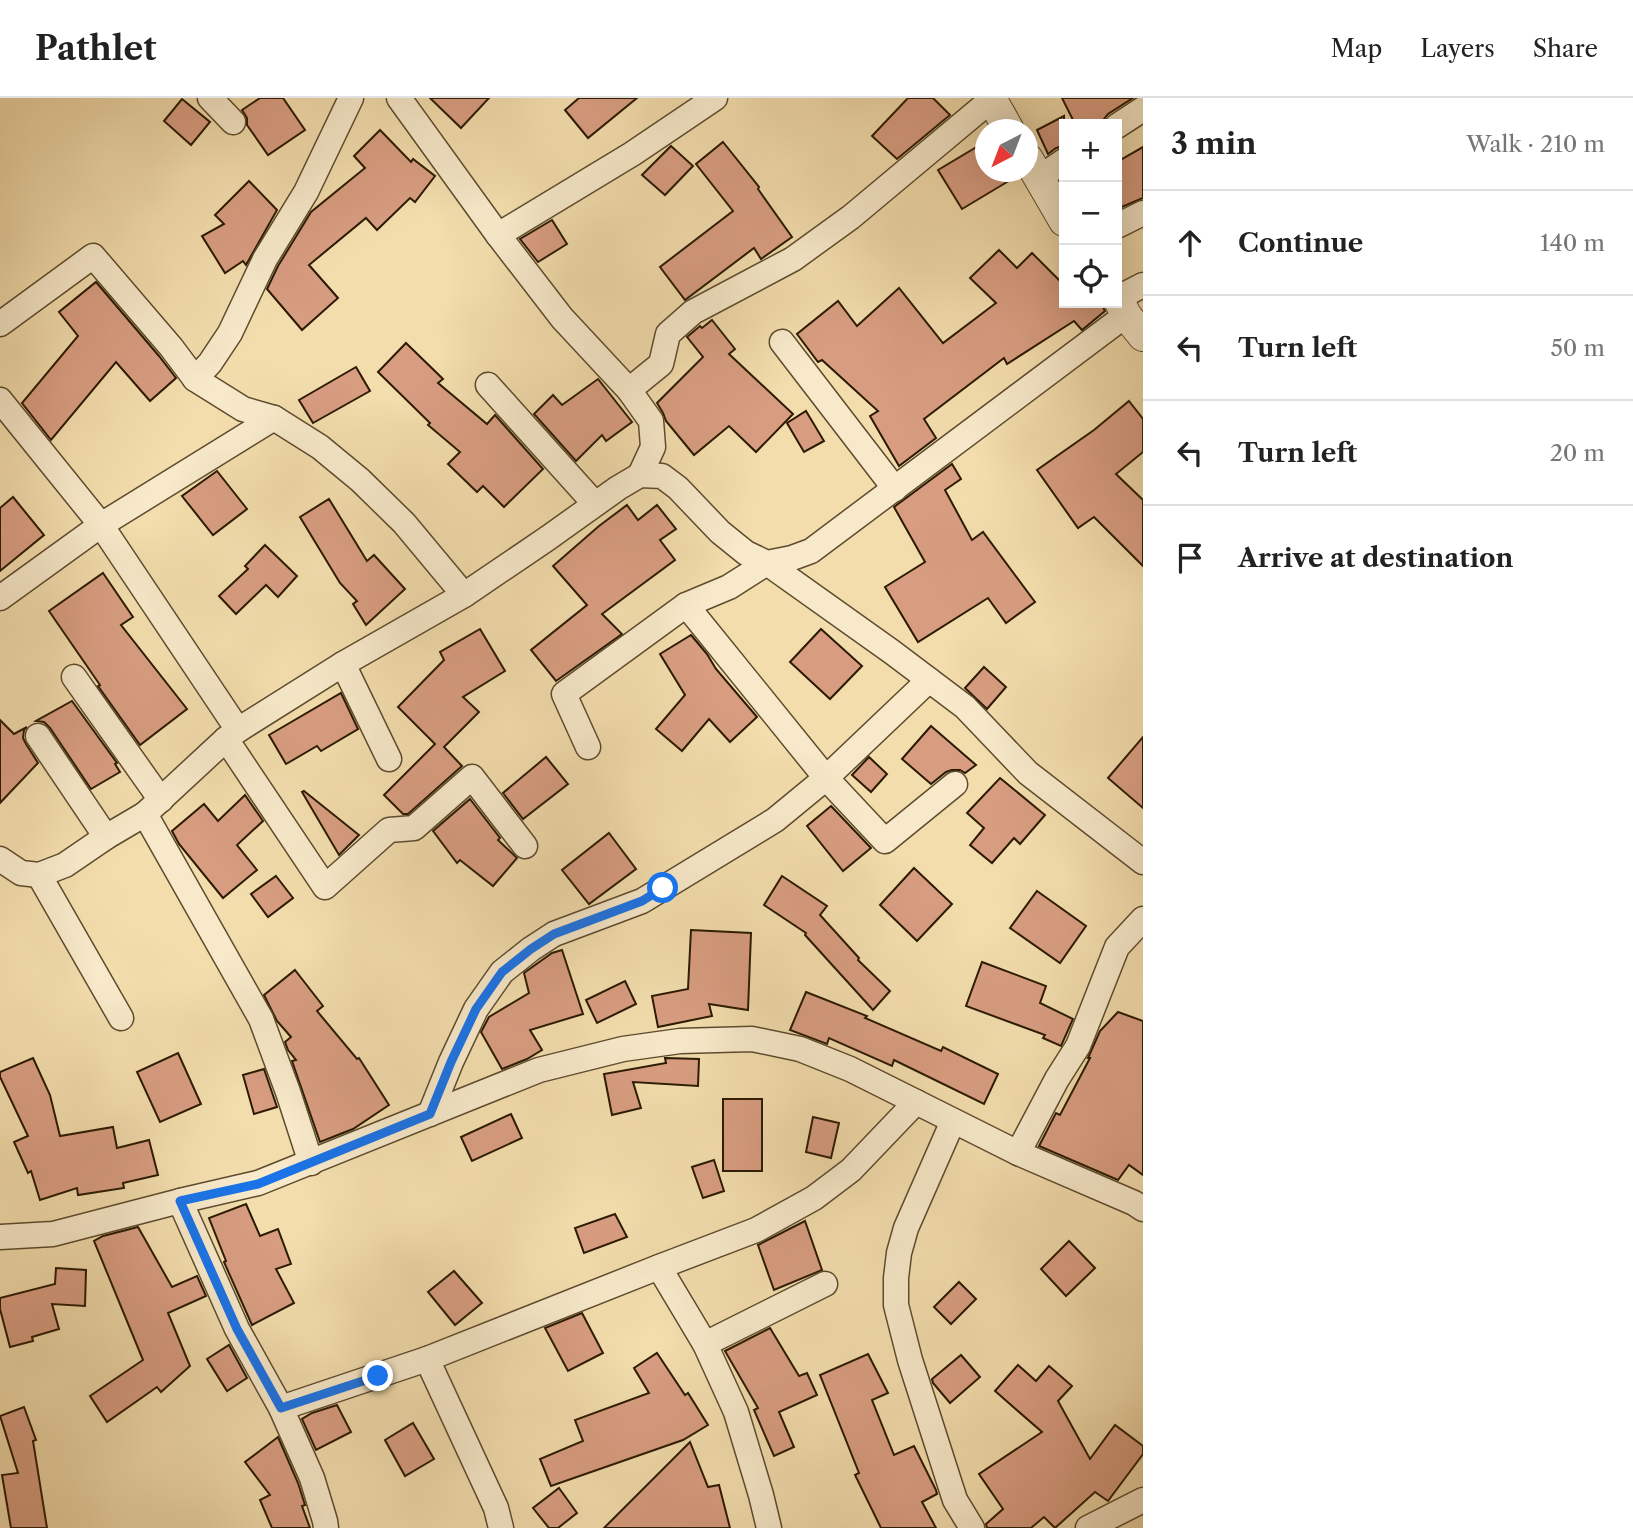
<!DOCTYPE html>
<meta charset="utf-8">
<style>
:root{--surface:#fff;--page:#f2f2f2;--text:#222;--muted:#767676;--line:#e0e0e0}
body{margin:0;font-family:"Libre Caslon Text",serif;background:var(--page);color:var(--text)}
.controls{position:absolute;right:21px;top:21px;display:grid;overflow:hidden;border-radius:0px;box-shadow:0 7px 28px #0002}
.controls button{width:63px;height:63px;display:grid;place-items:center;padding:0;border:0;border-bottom:2px solid var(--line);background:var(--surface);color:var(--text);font:35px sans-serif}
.compass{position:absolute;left:975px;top:21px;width:63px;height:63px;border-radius:50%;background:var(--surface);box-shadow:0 7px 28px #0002;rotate:222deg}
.stop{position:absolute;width:21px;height:21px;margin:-16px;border:5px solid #1a73e8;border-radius:50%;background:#fff}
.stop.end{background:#1a73e8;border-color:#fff;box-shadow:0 2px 7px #0008}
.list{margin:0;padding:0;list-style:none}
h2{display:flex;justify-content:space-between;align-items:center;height:91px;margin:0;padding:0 28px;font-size:30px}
h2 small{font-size:23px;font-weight:400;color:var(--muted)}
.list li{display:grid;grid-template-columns:46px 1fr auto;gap:21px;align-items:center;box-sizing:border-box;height:105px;padding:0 28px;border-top:2px solid var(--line)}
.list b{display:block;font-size:26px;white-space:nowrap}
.list em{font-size:23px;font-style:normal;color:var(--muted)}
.icon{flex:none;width:38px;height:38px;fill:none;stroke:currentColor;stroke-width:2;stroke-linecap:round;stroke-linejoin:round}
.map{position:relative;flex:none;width:1143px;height:1430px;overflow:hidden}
header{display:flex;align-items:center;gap:42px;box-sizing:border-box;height:98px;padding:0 35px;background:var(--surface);border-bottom:2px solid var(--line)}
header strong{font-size:33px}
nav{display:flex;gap:38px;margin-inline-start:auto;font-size:24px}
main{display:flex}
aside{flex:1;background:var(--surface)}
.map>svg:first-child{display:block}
.building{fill:#d89d81;stroke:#2b1a02;stroke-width:2}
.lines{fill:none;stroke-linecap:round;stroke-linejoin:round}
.minor-casing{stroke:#5d4b2d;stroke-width:27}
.tertiary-casing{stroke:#5d4b2d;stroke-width:32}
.minor{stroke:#f7e9ca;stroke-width:24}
.tertiary{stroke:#f7e9ca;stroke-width:30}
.route{stroke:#1a73e8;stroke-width:9}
</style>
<header>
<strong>Pathlet</strong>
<nav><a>Map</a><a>Layers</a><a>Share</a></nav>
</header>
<main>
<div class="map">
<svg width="1143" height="1430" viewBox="0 0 1143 1430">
<rect width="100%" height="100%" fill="#f3ddad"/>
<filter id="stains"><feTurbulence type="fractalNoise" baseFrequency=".00286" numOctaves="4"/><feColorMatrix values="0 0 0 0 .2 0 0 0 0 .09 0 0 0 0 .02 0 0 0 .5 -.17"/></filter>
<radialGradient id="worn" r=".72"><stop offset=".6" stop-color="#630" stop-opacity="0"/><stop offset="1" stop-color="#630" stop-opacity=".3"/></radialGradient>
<g class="building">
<polygon points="260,0 283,0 305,32 268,57 247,27 247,20 242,12"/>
<polygon points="430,0 489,0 461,30"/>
<polygon points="579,0 637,0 588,40 565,12"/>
<polygon points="908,0 933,0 950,17 897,61 872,38"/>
<polygon points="1062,0 1133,0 1108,16 1104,21 1102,26 1075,26"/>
<polygon points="182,1 210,24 191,47 164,23"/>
<polygon points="1064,18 1064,48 1056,50 1048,56 1037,32"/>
<polygon points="380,32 411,64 413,61 435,78 415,104 410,100 377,132 366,120 309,167 338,200 302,232 267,191 278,168 311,114 365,70 354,58"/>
<polygon points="723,44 759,89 758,91 792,139 761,161 754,150 685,202 660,169 733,113 696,66"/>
<polygon points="985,44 985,74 1015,74 1017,78 962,111 938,72"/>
<polygon points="671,48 693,68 665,97 642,77"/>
<polygon points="1143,49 1143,100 1117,111 1117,64"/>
<polygon points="249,83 277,112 246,167 243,163 225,175 202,138 224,126 215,117"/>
<polygon points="552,122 567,146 538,164 520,141"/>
<polygon points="999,152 1017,170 1032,155 1064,187 1064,205 1101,205 1105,213 1082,232 1074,223 1007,266 1004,260 924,321 936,340 899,368 870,318 878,313 822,262 818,264 797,236 838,203 857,228 899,190 943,245 996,205 970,180"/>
<polygon points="96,184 159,258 176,280 150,303 116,264 51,342 22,305 78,238 59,214"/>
<polygon points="712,222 735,251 729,256 793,316 756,354 729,328 694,357 666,323 663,315 657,305 703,259 687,239 700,228 702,230"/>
<polygon points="406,245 443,281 438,285 487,326 495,317 543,371 504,409 483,388 477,394 448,366 460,354 428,327 430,325 378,274"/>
<polygon points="356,269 370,293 313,325 299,302"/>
<polygon points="598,281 632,324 606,343 602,337 576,363 534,316 553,297 562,307"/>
<polygon points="1129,303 1143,321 1143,354 1116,376 1143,402 1143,468 1094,419 1078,430 1037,372 1094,332"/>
<polygon points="806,313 824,343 804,354 787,325"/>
<polygon points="952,366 961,381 945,392 972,442 983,434 1035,504 1006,525 988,500 918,544 885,489 925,464 894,409"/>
<polygon points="217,373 247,411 213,437 182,398"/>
<polygon points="13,399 44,437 0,473 0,410"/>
<polygon points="329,401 367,463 374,457 405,491 366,527 353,506 357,503 340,485 300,419"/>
<polygon points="627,407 638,422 657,407 676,431 660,442 675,462 602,516 622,536 556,583 531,552 587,507 553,468 599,428"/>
<polygon points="265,447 297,478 278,499 266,487 236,516 219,498 248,471 245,468"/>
<polygon points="103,475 133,519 121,527 187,611 140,647 98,588 100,587 49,513"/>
<polygon points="480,531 505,573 463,599 479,614 444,649 462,668 408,716 403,716 384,697 435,646 398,609 444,562 440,554"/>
<polygon points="821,531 862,568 830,601 790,564"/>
<polygon points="691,537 707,556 716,571 757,619 730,644 709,621 682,653 656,631 685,597 660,556"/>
<polygon points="984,569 1006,589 987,611 965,590"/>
<polygon points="341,595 358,631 321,653 317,648 286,666 269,637"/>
<polygon points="72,603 117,665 115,666 120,674 91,691 50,630 44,624 36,623"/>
<polygon points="0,622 14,636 27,629 24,632 23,640 26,646 38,665 0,705"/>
<polygon points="931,628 976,667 965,675 960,672 952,672 946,674 931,686 902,661"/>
<polygon points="1143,639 1143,710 1108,680"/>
<polygon points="546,659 568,686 523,721 503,695"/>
<polygon points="869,659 887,676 871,694 852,677"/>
<polygon points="1000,680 1045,717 1020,746 1014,740 992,765 970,747 984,730 967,715"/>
<polygon points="304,693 359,737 339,757 302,694"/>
<polygon points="245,697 263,723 237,747 257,772 223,800 179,746 172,733 204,706 218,723"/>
<polygon points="470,701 500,740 498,742 517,760 493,788 460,762 457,765 433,733"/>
<polygon points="831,708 871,750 843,773 807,728"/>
<polygon points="609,735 636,771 589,806 562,772"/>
<polygon points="914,770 952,806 917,843 880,807"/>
<polygon points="276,778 293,800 268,819 251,796"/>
<polygon points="782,778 827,808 820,817 859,860 858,862 890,893 873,912 805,837 806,835 764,807"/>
<polygon points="1037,793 1086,828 1060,865 1010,830"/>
<polygon points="691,832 751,835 748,912 709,906 712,918 658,929 652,898 688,891"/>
<polygon points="562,852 583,916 530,932 542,952 527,961 502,971 481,934 489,919 529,895 524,875 552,855"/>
<polygon points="982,864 1046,888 1040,905 1073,921 1061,948 1043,940 1045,937 966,908"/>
<polygon points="295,872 323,908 317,913 357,961 359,960 389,1007 353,1031 320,1044 292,963 296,962 288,952 285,944 291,939 277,923 264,897"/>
<polygon points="625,883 636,906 597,925 586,902"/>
<polygon points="806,894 867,918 865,920 941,953 943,949 998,976 984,1006 894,962 892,968 829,940 827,946 790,932"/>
<polygon points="1118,914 1143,923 1143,1077 1129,1067 1118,1082 1039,1048 1056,1015 1060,1017 1090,960 1088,960 1100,933"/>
<polygon points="178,955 201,1006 160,1024 137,974"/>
<polygon points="33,960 50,997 60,1038 113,1029 117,1050 149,1042 158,1077 123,1085 124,1090 78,1097 77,1090 40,1102 31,1073 28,1075 14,1044 28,1038 0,979 0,974"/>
<polygon points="665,960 699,961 698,988 633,984 641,1010 612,1017 604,976 666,965"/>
<polygon points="264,971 277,1009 254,1016 243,977"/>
<rect x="723" y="1001" width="39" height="72"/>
<polygon points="511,1016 522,1040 472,1063 461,1039"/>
<polygon points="813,1019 839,1025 831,1060 806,1054"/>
<polygon points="714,1062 724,1093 703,1100 692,1069"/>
<polygon points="246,1106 260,1138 278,1131 291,1166 276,1171 294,1205 252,1227 224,1164 226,1163 209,1120"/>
<polygon points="615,1116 627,1139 584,1155 575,1130"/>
<polygon points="805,1123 822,1172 774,1192 758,1147"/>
<polygon points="138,1129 172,1189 197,1178 206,1198 168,1215 190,1268 161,1294 157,1289 107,1324 90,1298 143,1262 94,1143 103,1138"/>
<polygon points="1069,1143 1095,1170 1066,1198 1041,1171"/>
<polygon points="56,1170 86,1172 85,1208 52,1206 59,1231 32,1239 33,1243 10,1249 0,1211 0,1200 55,1186"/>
<polygon points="454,1173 482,1205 455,1227 428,1194"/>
<polygon points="959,1184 976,1201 951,1226 934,1209"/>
<polygon points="582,1215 603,1255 568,1273 545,1230"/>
<polygon points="770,1230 799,1278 807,1275 817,1297 779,1314 794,1349 774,1358 754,1312 758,1310 725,1253"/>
<polygon points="229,1247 247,1280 227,1293 207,1261"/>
<polygon points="657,1255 685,1297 688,1295 708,1327 683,1342 551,1388 540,1361 583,1343 575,1322 649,1295 634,1270"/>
<polygon points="868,1256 888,1295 872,1302 894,1357 914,1348 936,1392 937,1396 922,1404 936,1430 881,1430 855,1377 859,1375 820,1277"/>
<polygon points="961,1257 980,1279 950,1305 933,1285 932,1281"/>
<polygon points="1018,1267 1036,1283 1049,1268 1072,1288 1058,1303 1090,1361 1115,1327 1143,1348 1143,1356 1108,1403 1095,1394 1055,1430 1044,1419 1031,1430 987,1430 986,1426 1003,1411 979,1376 1042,1334 995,1293"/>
<polygon points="337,1307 351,1334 316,1352 302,1321 312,1315"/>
<polygon points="24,1309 36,1342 33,1343 47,1430 11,1430 2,1377 18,1375 0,1318"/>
<polygon points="413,1325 434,1361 405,1378 385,1342"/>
<polygon points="278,1339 298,1385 305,1407 302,1408 310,1430 272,1430 260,1402 270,1397 245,1364"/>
<polygon points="690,1344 708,1389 719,1387 730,1430 604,1430"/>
<polygon points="559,1390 577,1415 558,1430 549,1430 533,1410"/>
</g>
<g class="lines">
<defs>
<g id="minor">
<polyline points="210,0 233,24"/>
<polyline points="399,0 498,137 562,220 629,292 651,323 653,349 640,377"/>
<polyline points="1117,28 1143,11"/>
<polyline points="1039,80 1064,63"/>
<polyline points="1117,128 1143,115"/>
<polyline points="498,137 632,56 715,0"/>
<polyline points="1118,200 1143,187"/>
<polyline points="0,226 93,158 171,249 195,281 243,311 274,320 320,349 360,382 404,425 464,497"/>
<polyline points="782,244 895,391"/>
<polyline points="195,281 210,265 230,235 265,161 306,94 351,0"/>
<polyline points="488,287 595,406"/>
<polyline points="629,292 661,266 668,236 693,214 793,161 851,119 991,2"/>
<polyline points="0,302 101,427 238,632"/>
<polyline points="0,500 101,427 274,320"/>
<polyline points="686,507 826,680 885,743 955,686"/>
<polyline points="343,566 389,661"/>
<polyline points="74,579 161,702"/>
<polyline points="38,638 106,739"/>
<polyline points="226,641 325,789 389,732 414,730 472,679 525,748"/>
<polyline points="588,649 564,596 686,507 729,489 767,465 892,554 965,609 1028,675 1143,764"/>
<polyline points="145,716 261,921 288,994 311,1065"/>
<polyline points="0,761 21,775 39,777 65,767 106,739 145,716 226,641 238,632 343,566 464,497 548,440 618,390 640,377 662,378 678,390 720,434 746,455 767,465 792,460 811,453 1126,217"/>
<polyline points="39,777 121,920"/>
<polyline points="430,1016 451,964 476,911 502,874 531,851 554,836 642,803 775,722 826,680 929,582"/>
<polyline points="953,1023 906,1130 899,1155 896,1180 896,1207 910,1262 955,1402 972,1430"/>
<polyline points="1018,1055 1057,981 1078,948 1117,849 1143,821"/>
<polyline points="180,1103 237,1231 281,1310 312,1380 325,1423 326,1430"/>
<polyline points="0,1139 53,1136 180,1103 258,1085 539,972 623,951 680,943 752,941 800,951 850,971 1018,1055 1134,1105 1143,1111"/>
<polyline points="659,1169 705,1246 736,1314 761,1397 769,1430"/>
<polyline points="705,1246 825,1186"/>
<polyline points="427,1261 496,1410 501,1430"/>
<polyline points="281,1310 427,1261 659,1169 756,1132 814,1100 851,1072 916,1004"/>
<polyline points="1088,1430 1143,1402"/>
</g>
<g id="tertiary">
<polyline points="991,0 1009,32"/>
<polyline points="1028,61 1064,123"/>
<polyline points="1117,198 1126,217 1143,238"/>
</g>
</defs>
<use href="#minor" class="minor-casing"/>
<use href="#tertiary" class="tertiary-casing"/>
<use href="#minor" class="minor"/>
<use href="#tertiary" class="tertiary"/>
</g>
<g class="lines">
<polyline class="route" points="378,1278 281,1310 237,1231 180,1103 258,1086 430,1016 451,964 476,911 502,874 531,851 554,836 642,803 663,790"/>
</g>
<rect width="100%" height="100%" filter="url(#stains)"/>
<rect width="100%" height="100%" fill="url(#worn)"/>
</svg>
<div class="controls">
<button>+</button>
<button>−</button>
<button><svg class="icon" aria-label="locate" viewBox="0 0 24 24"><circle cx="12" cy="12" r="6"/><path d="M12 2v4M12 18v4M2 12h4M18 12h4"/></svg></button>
</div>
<svg class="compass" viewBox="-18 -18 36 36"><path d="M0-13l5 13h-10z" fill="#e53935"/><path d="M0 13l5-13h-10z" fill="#767676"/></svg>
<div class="stop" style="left:663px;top:790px"></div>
<div class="stop end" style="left:378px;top:1278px"></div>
</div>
<aside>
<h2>3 min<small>Walk · 210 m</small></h2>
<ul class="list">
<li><svg class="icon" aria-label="ahead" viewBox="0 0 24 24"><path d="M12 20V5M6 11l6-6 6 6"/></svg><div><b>Continue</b></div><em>140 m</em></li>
<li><svg class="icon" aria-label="left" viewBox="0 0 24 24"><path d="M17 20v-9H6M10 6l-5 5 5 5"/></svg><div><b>Turn left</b></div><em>50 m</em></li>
<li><svg class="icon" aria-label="left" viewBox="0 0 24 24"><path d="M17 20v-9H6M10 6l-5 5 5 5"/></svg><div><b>Turn left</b></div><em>20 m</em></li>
<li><svg class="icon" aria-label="arrive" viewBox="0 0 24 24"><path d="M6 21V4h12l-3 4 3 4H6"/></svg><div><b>Arrive at destination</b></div></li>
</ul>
</aside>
</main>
